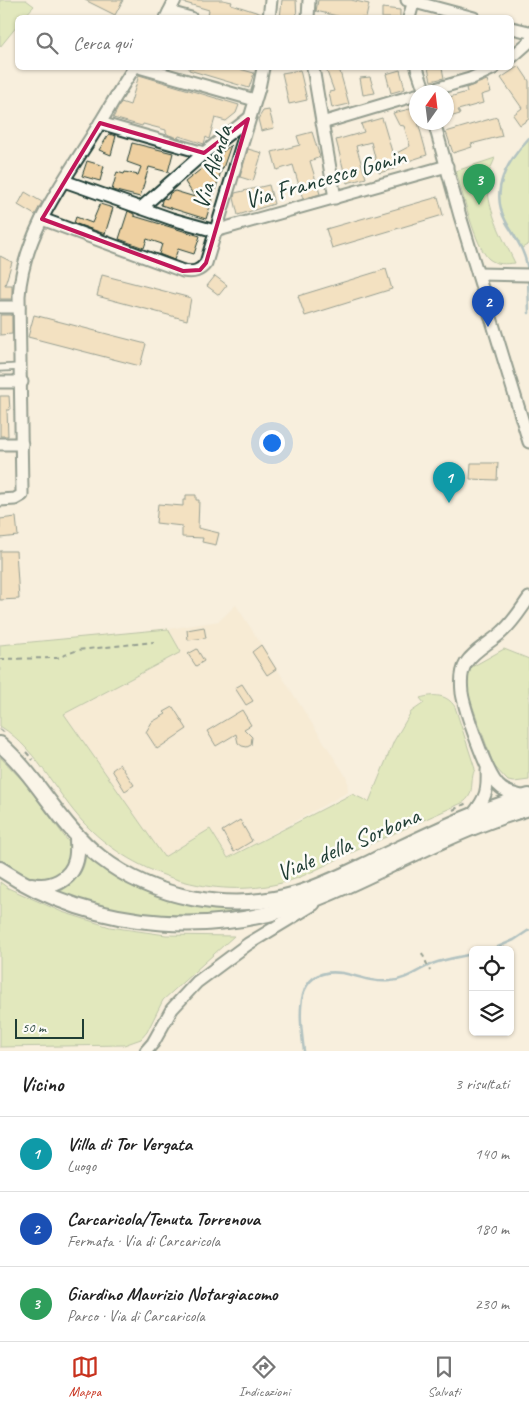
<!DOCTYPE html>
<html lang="it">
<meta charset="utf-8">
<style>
:root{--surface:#fff;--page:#f2f2f2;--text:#222;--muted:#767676;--line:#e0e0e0;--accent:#c8321e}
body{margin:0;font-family:Caveat,sans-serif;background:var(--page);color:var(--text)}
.controls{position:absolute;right:15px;bottom:15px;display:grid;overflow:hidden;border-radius:8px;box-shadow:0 1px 4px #0004}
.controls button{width:45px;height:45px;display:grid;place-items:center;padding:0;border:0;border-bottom:1px solid var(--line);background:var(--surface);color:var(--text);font:25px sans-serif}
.compass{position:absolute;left:409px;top:85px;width:45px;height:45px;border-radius:50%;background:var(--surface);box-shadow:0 1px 4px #0004;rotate:14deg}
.scale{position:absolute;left:15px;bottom:12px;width:69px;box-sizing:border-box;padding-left:5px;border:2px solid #1f3d34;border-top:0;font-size:14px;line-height:18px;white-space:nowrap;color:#1f3d34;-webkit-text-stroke:4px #fdfcf7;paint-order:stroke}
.you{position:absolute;left:271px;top:442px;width:18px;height:18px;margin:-12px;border:4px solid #fff;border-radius:50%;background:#1a73e8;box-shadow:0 0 0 8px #1a73e833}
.badge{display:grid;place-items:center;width:32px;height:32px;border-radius:50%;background:var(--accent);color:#fff;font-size:16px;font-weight:700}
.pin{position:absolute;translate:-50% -41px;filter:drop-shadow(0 1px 2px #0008)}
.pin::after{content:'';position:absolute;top:26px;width:18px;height:15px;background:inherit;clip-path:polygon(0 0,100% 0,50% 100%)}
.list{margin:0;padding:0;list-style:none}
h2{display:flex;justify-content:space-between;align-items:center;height:65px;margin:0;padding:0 20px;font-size:21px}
h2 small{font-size:16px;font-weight:400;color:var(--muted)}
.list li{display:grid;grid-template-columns:32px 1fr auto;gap:15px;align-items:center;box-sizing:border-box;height:75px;padding:0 20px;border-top:1px solid var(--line)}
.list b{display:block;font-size:19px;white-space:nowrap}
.list p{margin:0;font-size:16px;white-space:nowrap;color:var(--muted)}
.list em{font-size:16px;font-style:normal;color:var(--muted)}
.icon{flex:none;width:28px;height:28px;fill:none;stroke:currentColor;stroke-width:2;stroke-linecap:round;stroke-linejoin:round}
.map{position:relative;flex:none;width:529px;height:1051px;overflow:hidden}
.search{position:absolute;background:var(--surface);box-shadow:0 1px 4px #0004;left:15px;right:15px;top:15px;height:55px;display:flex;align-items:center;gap:12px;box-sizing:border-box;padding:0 18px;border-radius:8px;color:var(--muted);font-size:19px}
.sheet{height:290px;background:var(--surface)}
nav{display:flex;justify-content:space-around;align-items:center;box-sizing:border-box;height:70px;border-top:1px solid var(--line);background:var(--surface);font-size:14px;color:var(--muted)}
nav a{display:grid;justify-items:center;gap:2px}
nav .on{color:var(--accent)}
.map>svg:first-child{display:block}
.built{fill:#f5e6cb}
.green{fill:#c7e198;stroke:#738f66}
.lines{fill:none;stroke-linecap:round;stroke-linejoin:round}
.stream{stroke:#5e8d9f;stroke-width:2.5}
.building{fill:#eed0a1;stroke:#1f3d34}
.service-casing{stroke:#1f3d34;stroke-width:9}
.minor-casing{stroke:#1f3d34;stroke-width:15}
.tertiary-casing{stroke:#1f3d34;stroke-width:18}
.path{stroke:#1f3d34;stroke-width:2;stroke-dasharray:5 4;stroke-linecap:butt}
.service{stroke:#fdfcf7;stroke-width:5.5}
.minor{stroke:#fdfcf7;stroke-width:11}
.tertiary{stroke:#fdfcf7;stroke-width:14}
.marked{fill:none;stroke:#c2185b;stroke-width:4;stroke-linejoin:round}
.labels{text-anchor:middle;stroke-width:5;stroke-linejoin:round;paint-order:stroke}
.street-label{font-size:24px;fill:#1f3d34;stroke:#fdfcf7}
</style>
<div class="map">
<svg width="529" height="1051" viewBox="0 0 529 1051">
<rect width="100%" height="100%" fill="#f8efdd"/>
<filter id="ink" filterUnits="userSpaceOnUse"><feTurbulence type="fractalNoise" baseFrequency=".02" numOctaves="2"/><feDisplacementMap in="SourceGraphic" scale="10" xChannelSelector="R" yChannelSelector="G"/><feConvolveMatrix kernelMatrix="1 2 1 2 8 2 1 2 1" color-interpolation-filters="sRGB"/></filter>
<g filter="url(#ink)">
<polygon class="built" points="236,605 347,778 348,792 228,858 210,830 164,858 64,714 181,652 168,629 219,621"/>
<g class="green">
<polygon points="0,0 26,0 34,6 24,17 18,18 17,26 0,47"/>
<path d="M529,138V244L522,248C516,236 508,226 503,214C490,186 511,159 529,138Z"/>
<path d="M495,158C493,164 489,170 488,176C485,208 502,236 515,263C505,264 497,265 489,259C475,247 462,190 456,171Z"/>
<path d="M168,629L181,652L64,714L164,857L210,829L228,858L352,794L369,802L394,741L411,712L424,703L420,698C434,694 447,694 455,707L475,769C469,781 476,795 462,803C423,820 384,838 344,856C327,864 308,875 289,881C221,901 143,879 92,831C58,800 41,752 0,726V645Z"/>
<polygon points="504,649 529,659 529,780 514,782 508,781 494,766 466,688 470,668"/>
<path d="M0,757L26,784L70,844C73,870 55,886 28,877C19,874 9,868 0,863Z"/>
<path d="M86,854C123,883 164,905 212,907C236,908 261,904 285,903C234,919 178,921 125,912C102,908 80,900 59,892C74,884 85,872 86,854Z"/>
<polygon points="0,882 8,888 62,912 110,927 166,935 234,936 163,1000 147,1032 141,1039 124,1045 0,1047"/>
</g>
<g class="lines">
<g class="stream">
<path d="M528,272C526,252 516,239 506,222C489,190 507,162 529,138"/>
<polyline points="528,277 529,313"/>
<polyline points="491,950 514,940 529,930"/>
<path d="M304,1051C300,1019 291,966 342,973C358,976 373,983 390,981C406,980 418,970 432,964C445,959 459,957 473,954"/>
</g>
</g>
<g class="building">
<polygon points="85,0 123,0 115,15"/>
<polygon points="182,0 223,0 232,2 231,4 262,14 262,18 217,18 208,15 209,10 182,2"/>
<polygon points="282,0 296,0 297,18 280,18"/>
<polygon points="318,0 351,0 369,4 366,18 346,18 316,11"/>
<polygon points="382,8 400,10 400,18 382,18"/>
<polygon points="519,66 529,81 529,119 520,125 513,115 522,108 501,78"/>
<polygon points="189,68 236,68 254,73 249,88 189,70"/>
<polygon points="330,68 339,68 349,104 332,108 329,92 334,91 326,69"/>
<polygon points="428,68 442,68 444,78 431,81"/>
<polygon points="300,70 307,100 289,104 282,73"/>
<polygon points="400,70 405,89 391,93 386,74"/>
<polygon points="139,75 239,105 236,113 226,121 215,118 209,139 206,137 204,144 179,136 178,138 169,135 166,133 166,130 143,124 142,126 113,118 121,102 130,105"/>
<polygon points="370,77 375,93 363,95 360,78"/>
<polygon points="487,80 491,92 481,95 483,103 458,110 460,114 446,118 446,98 467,92 466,88"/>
<polygon points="414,108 427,155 396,165 397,168 379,173 371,142 356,146 366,178 347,183 336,140 364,132 361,124 382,118 393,155 410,146 404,126 399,125 393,113"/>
<polygon points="269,110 274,128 261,131 258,119 263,111"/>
<polygon points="497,117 502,136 471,144 472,147 453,153 446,132"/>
<polygon points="312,132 320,157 310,161 320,194 303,199 293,165 277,170 272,152 300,145 297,136"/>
<polygon points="109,134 116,136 111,155 99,150"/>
<polygon points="132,143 173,153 168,172 149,167 140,197 112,190 117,172 124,174 125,172 138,175 141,167 127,162"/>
<polygon points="231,145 223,168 222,168 206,219 161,205 162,200 164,198 168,199 170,193 175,191 195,197 185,182"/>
<polygon points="248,149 262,153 253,181 240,177"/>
<polygon points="87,161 104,166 100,181 82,176"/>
<polygon points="269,185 274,204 238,215 234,198 235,193"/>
<polygon points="25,192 42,202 35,215 18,205"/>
<polygon points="438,197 443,215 332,248 326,229"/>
<polygon points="100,204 113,208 105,234 74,223 76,217 92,223"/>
<polygon points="128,211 134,214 134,216 200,236 194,254 178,249 174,260 159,254 162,244 147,239 144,248 119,239"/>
<polygon points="0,256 12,262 5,285 12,285 12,299 0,299"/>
<polygon points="386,269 392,289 305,316 298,296"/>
<polygon points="102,275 191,298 187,320 97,296"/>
<polygon points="215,276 227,285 219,295 207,286"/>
<polygon points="0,315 12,315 12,334 0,335"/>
<polygon points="34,315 146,344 140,366 28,337"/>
<polygon points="0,396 9,396 10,410 7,410 8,436 0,436"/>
<polygon points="471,463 498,463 497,480 470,479"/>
<polygon points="186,495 196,495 196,500 199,500 198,528 219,533 216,545 202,542 203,538 182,537 182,526 156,523 158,504 183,506 183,500 186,500"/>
<polygon points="16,517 18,536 0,538 0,519"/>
<polygon points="0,551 16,551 19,599 0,600"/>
<polygon points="204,627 206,638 188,640 187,630"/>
<polygon points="261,645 276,669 267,675 252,652"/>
<polygon points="197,649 204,661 196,666 188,654"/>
<polygon points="242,684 253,701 246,705 235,688"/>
<polygon points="173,707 187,729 157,749 146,732 152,722 166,714 164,712"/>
<polygon points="242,710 251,725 244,729 252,737 251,745 247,747 242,746 238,743 236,734 216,746 207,731"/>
<polygon points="120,764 134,785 125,791 112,770"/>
<polygon points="240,820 252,841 234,852 222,831"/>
</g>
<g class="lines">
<defs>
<polyline id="service" points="0,368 21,367"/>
<g id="minor">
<polyline points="407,0 474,18"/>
<polyline points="169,12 191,18"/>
<polyline points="166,18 175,0"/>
<polyline points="269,18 271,0"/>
<polyline points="308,18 309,0"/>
<polyline points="409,18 414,0"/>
<polyline points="512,28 529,32"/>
<polyline points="512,57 529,42"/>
<polyline points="142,68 255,100"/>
<polyline points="313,68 335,198"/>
<polyline points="417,68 425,92"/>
<polyline points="425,92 470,79 494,68"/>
<polyline points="434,122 460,216 529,442"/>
<polyline points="100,123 204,153"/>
<polyline points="322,123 416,95"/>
<polyline points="64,181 172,219 215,231 447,166"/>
<polyline points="141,208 204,153 248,119"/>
<path d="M42,219L183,271C194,273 200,271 206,263L259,88L263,68"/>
<polyline points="478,274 529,275"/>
<polyline points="0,307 19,307"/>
<polyline points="0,382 22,382"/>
<polyline points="0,444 22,444"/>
<path d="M0,500L15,499L22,495V491L19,296C23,236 61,185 92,136C106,114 119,90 134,68"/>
<path d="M525,797C515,794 505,793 498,785C486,772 465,711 462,693C461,684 461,671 466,663C474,650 492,642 503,631C514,621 521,609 529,598"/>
<path d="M474,813C486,797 488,791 487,770"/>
<polyline points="146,1051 153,1043 172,1009 197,982 248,944 314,904"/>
</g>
<g id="tertiary">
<path d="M0,744C38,777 59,825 100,857C154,899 230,913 296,894C323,886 348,873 373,861C424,837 474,811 529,796"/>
<path d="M0,869C98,933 224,940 330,893C397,864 458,828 529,808"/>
<path d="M32,885C51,889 71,880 76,860C78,852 77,844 77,836"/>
</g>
</defs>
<use href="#service" class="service-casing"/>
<use href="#minor" class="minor-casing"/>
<use href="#tertiary" class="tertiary-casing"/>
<g class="path">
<polyline points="0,659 57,658 78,650 154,642"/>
<polyline points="0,729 6,734"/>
<polyline points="26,752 33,760"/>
<polyline points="453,810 469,802"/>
<polyline points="422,953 430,971"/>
</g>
<use href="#service" class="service"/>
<use href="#minor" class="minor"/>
<use href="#tertiary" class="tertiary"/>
</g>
</g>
<path d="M0 0H529V1051H0ZM248,119L206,263L200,270L183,271L42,219L100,123L204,153Z" fill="#f8efdd" fill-opacity=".55" fill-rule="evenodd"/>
<path class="marked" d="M248,119L206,263L200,270L183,271L42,219L100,123L204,153Z"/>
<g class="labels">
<g class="street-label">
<text transform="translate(212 167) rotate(-73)" y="8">Via Alenda</text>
<text transform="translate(325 178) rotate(-16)" y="8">Via Francesco Gonin</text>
<text transform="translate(348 844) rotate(-23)" y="8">Viale della Sorbona</text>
</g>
</g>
</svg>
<div class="controls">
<button><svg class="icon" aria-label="locate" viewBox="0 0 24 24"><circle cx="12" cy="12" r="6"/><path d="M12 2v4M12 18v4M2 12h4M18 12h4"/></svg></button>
<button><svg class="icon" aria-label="layers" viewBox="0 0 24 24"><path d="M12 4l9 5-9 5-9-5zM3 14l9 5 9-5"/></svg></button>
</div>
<svg class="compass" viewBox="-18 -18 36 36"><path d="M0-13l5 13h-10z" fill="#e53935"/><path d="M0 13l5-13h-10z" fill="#767676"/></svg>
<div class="scale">50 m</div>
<div class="you"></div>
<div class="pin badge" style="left:449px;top:503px;background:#0f9aa8">1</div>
<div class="pin badge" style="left:488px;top:327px;background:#1a4fb4">2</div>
<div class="pin badge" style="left:479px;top:205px;background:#2e9e5b">3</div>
<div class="search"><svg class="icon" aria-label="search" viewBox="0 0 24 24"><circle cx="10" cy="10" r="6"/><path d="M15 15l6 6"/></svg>Cerca qui</div>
</div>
<section class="sheet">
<h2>Vicino<small>3 risultati</small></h2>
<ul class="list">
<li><span class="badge" style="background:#0f9aa8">1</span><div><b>Villa di Tor Vergata</b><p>Luogo</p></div><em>140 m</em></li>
<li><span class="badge" style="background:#1a4fb4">2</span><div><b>Carcaricola/Tenuta Torrenova</b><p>Fermata · Via di Carcaricola</p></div><em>180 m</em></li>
<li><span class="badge" style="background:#2e9e5b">3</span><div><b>Giardino Maurizio Notargiacomo</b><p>Parco · Via di Carcaricola</p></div><em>230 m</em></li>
</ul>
</section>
<nav>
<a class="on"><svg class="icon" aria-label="map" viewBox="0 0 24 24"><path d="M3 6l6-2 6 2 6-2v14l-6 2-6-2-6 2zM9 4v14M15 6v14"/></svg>Mappa</a>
<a><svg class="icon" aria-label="directions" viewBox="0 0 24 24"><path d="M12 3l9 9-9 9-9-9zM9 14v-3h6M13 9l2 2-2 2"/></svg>Indicazioni</a>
<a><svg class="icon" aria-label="saved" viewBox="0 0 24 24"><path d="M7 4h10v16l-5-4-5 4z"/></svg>Salvati</a>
</nav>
